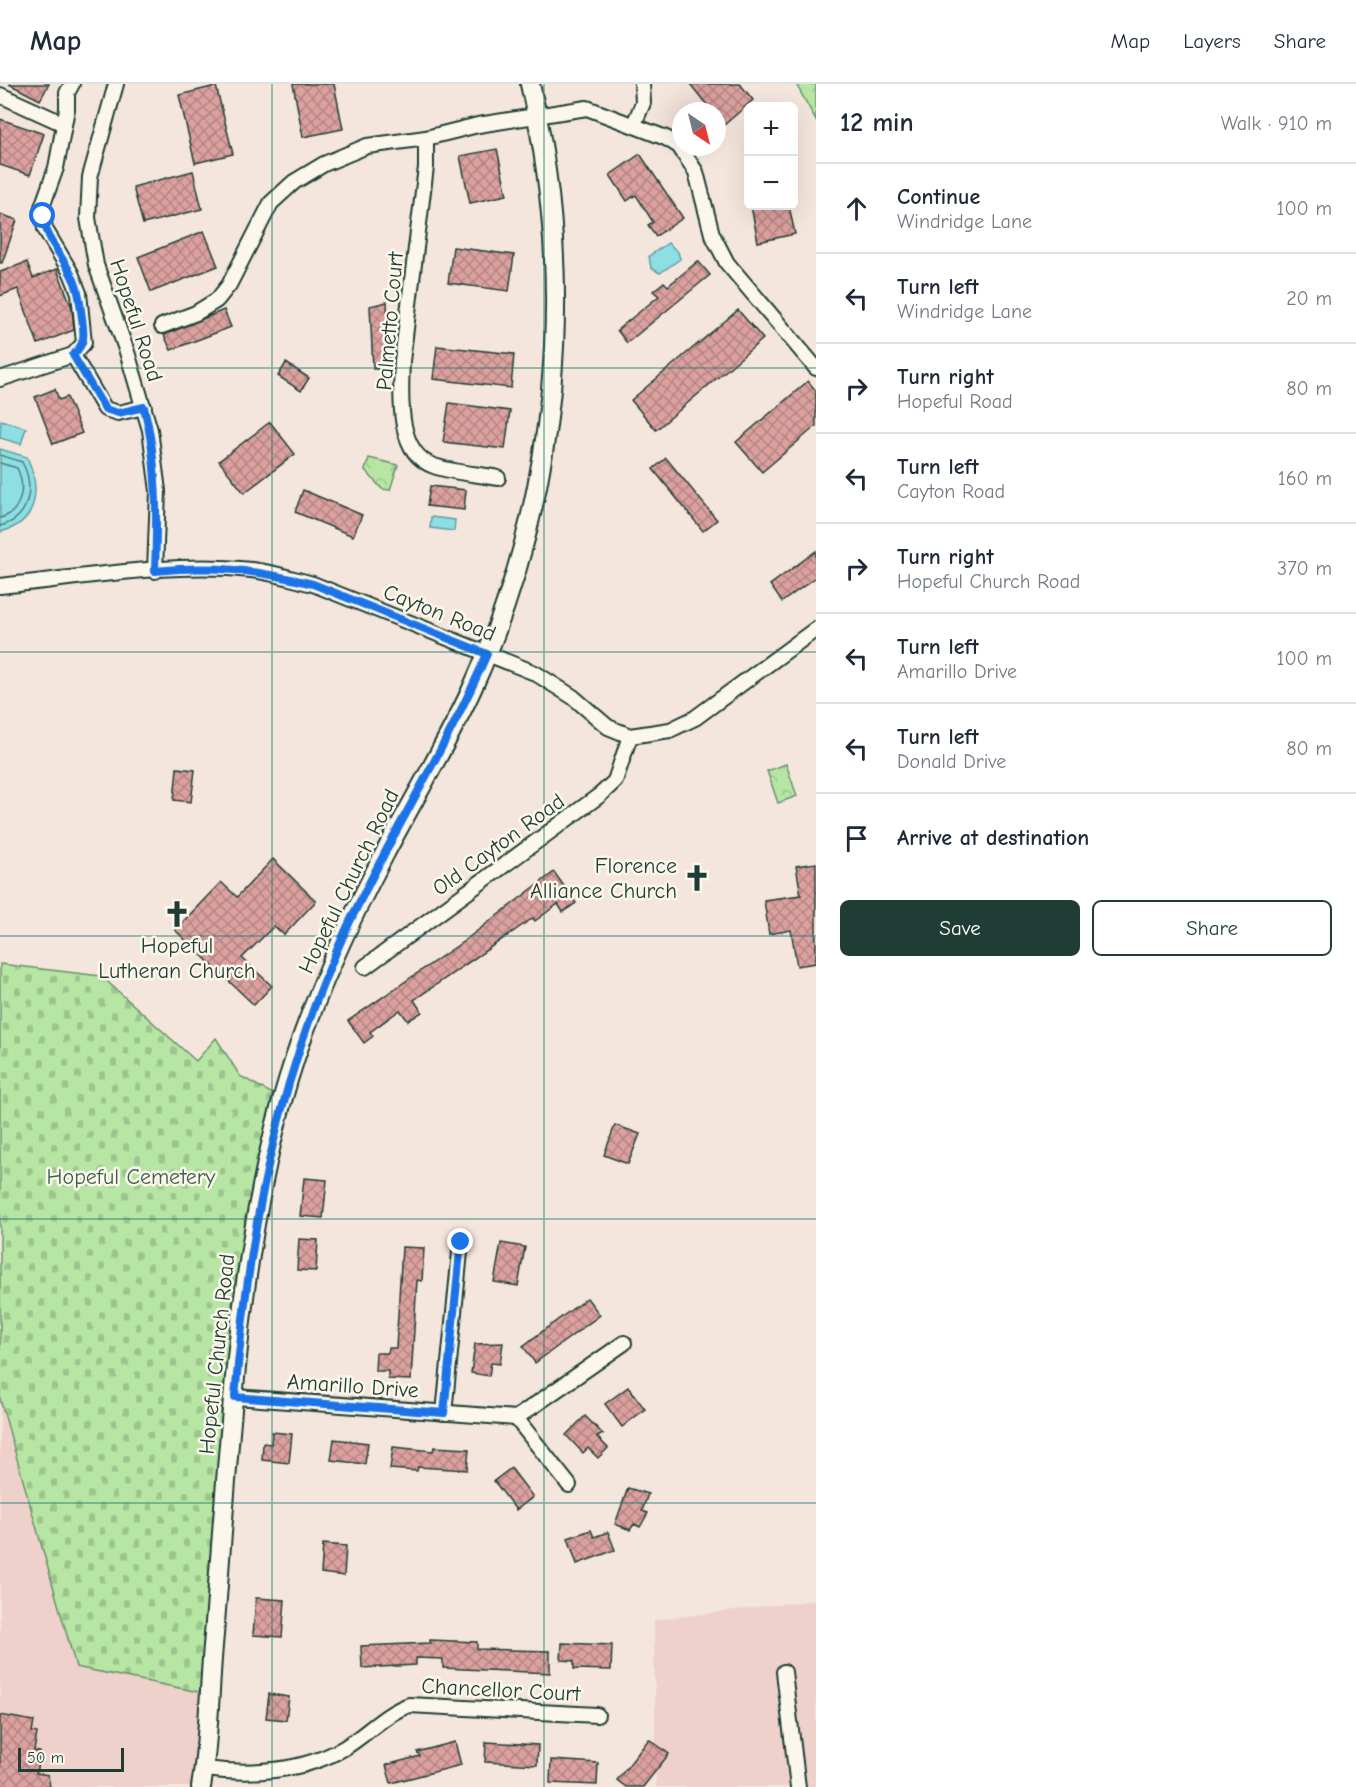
<!DOCTYPE html>
<meta charset="utf-8">
<style>
:root{--surface:#fff;--page:#f6f6f7;--text:#1f2937;--muted:#747a83;--line:#e0e1e3;--accent:#1f3d34}
body{margin:0;font-family:"Comic Neue",sans-serif;background:var(--page);color:var(--text)}
.controls{position:absolute;right:18px;top:18px;display:grid;overflow:hidden;border-radius:9px;box-shadow:0 6px 24px #0002}
.controls button{width:54px;height:54px;display:grid;place-items:center;padding:0;border:0;border-bottom:2px solid var(--line);background:var(--surface);color:var(--text);font:30px sans-serif}
.compass{position:absolute;left:672px;top:18px;width:54px;height:54px;border-radius:50%;background:var(--surface);box-shadow:0 6px 24px #0002;rotate:145deg}
.scale{position:absolute;left:18px;bottom:15px;width:106px;box-sizing:border-box;padding-left:6px;border:3px solid #1f3d34;border-top:0;font-size:16px;line-height:21px;white-space:nowrap;color:#1f3d34;-webkit-text-stroke:4px #fbf7ec;paint-order:stroke}
.stop{position:absolute;width:18px;height:18px;margin:-14px;border:4px solid #1a73e8;border-radius:50%;background:#fff}
.stop.end{background:#1a73e8;border-color:#fff;box-shadow:0 2px 6px #0008}
.list{margin:0;padding:0;list-style:none}
h2{display:flex;justify-content:space-between;align-items:center;height:78px;margin:0;padding:0 24px;font-size:26px}
h2 small{font-size:20px;font-weight:400;color:var(--muted)}
.list li{display:grid;grid-template-columns:39px 1fr auto;gap:18px;align-items:center;box-sizing:border-box;height:90px;padding:0 24px;border-top:2px solid var(--line)}
.list b{display:block;font-size:22px;white-space:nowrap}
.list p{margin:0;font-size:20px;white-space:nowrap;color:var(--muted)}
.list em{font-size:20px;font-style:normal;color:var(--muted)}
.actions{display:flex;gap:12px;padding:18px 24px}
.actions a{flex:1;padding:14px 0;border:2px solid var(--accent);border-radius:9px;text-align:center;font-size:21px;color:var(--accent)}
.actions .main{background:var(--accent);color:#fff}
.icon{flex:none;width:33px;height:33px;fill:none;stroke:currentColor;stroke-width:2;stroke-linecap:round;stroke-linejoin:round}
.map{position:relative;flex:none;width:816px;height:1703px;overflow:hidden}
header{display:flex;align-items:center;gap:36px;box-sizing:border-box;height:84px;padding:0 30px;background:var(--surface);border-bottom:2px solid var(--line)}
header strong{font-size:28px}
nav{display:flex;gap:33px;margin-inline-start:auto;font-size:21px}
main{display:flex}
aside{flex:1;background:var(--surface)}
.map>svg:first-child{display:block}
.built{fill:#eed1ca}
.cemetery{fill:url(#cemetery-stones);stroke:#6a916c;stroke-width:1.5}
.park{fill:url(#park-crowns);stroke:#6a916c;stroke-width:1.5}
.water{fill:#8ddfe4;stroke:#619e9e;stroke-width:1.5}
.lines{fill:none;stroke-linecap:round;stroke-linejoin:round}
.shore{stroke:#4b7e7a;stroke-width:1.5}
.building{fill:url(#building-cross-hatch);stroke:#1f3d34;stroke-width:1.5}
.minor-casing{stroke:#1f3d34;stroke-width:18}
.secondary-casing{stroke:#1f3d34;stroke-width:22}
.minor{stroke:#fbf7ec;stroke-width:14}
.secondary{stroke:#fbf7ec;stroke-width:18}
.route{stroke:#1a73e8;stroke-width:8}
.grid{fill:none;stroke:#0f766e;stroke-width:1.5;stroke-opacity:0.55}
.labels{text-anchor:middle;stroke-width:5;stroke-linejoin:round;paint-order:stroke}
.street-label{font-size:22px;fill:#1f3d34;stroke:#fbf7ec}
.poi-label{font-size:22px;fill:#1f3d34;stroke:#fbf7ec;text-anchor:end}
.park-label{font-size:22px;fill:#3d5f4a;stroke:#fbf7ec}
</style>
<header>
<strong>Map</strong>
<nav><a>Map</a><a>Layers</a><a>Share</a></nav>
</header>
<main>
<div class="map">
<svg width="816" height="1703" viewBox="0 0 816 1703">
<defs>
<pattern id="cemetery-stones" width="16" height="16" patternUnits="userSpaceOnUse" patternTransform="scale(1.5)"><rect width="16" height="16" fill="#b6e5a4"/><path d="M2 7V4a2 2 0 0 1 4 0v3zM10 15v-3a2 2 0 0 1 4 0v3z" fill="#9cc58e"/></pattern>
<pattern id="park-crowns" width="20" height="18" patternUnits="userSpaceOnUse" patternTransform="scale(1.5)"><rect width="20" height="18" fill="#b6e5a4"/><path d="M2 6a3 3 0 1 1 6 0M12 15a3 3 0 1 1 6 0" fill="none" stroke="#9cc58e"/></pattern>
<pattern id="building-cross-hatch" width="8" height="8" patternUnits="userSpaceOnUse" patternTransform="scale(1.5)"><rect width="8" height="8" fill="#dca19f"/><path d="M0 0l8 8M0 8l8-8" fill="none" stroke="#b28482"/></pattern>
</defs>
<rect width="100%" height="100%" fill="#f5e6dd"/>
<filter id="ink" filterUnits="userSpaceOnUse"><feTurbulence type="fractalNoise" baseFrequency=".0167" numOctaves="2"/><feDisplacementMap in="SourceGraphic" scale="12" xChannelSelector="R" yChannelSelector="G"/><feConvolveMatrix kernelMatrix="1 2 1 2 8 2 1 2 1" color-interpolation-filters="sRGB"/></filter>
<g filter="url(#ink)">
<g class="built">
<polygon points="0,1315 76,1583 209,1610 201,1703 0,1703"/>
<polygon points="816,1516 816,1703 656,1703 654,1536"/>
</g>
<polygon class="cemetery" points="0,880 101,892 196,977 216,954 240,992 282,1015 263,1096 209,1610 76,1583 0,1315"/>
<g class="park">
<polygon points="796,0 816,0 816,36"/>
<polygon points="369,374 398,381 390,406 382,405 365,386"/>
<polygon points="786,680 797,712 778,719 767,687"/>
</g>
<g class="water">
<polygon points="668,159 678,168 680,175 660,189 651,184 649,172"/>
<polygon points="1,336 26,344 21,360 0,354"/>
<path d="M0,365L27,373C41,404 39,439 0,448Z"/>
<polygon points="431,433 455,436 454,447 430,444"/>
</g>
<g class="lines">
<g class="shore">
<path d="M0,371L22,378C35,402 30,435 0,442"/>
<path d="M0,379L17,384C26,402 22,429 0,434"/>
</g>
</g>
<g class="building">
<polygon points="9,0 49,0 40,16"/>
<polygon points="293,0 334,0 343,45 303,53"/>
<polygon points="690,0 740,0 753,16 724,41 717,33 717,27 712,27"/>
<polygon points="216,2 233,70 195,79 179,11"/>
<polygon points="0,35 44,50 30,91 0,81"/>
<polygon points="497,65 507,111 470,119 460,72"/>
<polygon points="640,70 683,134 656,152 648,141 653,138 636,111 627,117 610,91"/>
<polygon points="193,87 202,125 143,140 133,103"/>
<polygon points="751,122 789,122 795,150 758,158"/>
<polygon points="0,130 17,136 2,179 0,179"/>
<polygon points="204,147 218,182 151,208 138,173"/>
<polygon points="453,163 514,171 509,207 448,199"/>
<polygon points="698,177 710,191 627,259 617,246 659,212 653,207 664,198 668,202"/>
<polygon points="27,178 33,194 57,185 72,224 74,246 38,260 18,205 0,212 0,188"/>
<polygon points="387,218 390,285 373,285 370,222"/>
<polygon points="224,226 231,243 171,266 164,251"/>
<polygon points="738,226 763,255 656,346 631,316"/>
<polygon points="437,262 514,270 511,304 433,295"/>
<polygon points="286,279 309,294 301,307 278,292"/>
<polygon points="808,297 816,307 816,342 762,388 736,358"/>
<polygon points="55,305 59,316 67,313 82,349 53,360 35,313"/>
<polygon points="449,319 510,327 505,365 443,358"/>
<polygon points="270,338 295,370 244,409 219,377"/>
<polygon points="666,374 717,436 703,447 653,385"/>
<polygon points="430,402 466,406 464,426 427,422"/>
<polygon points="303,406 362,431 353,452 295,428"/>
<polygon points="816,467 816,493 782,518 770,501"/>
<polygon points="177,684 195,686 191,718 174,716"/>
<polygon points="273,775 316,817 284,851 274,842 242,874 272,902 254,921 175,846 221,798 237,813"/>
<polygon points="816,779 816,879 797,882 791,846 769,850 764,816 801,811 796,782"/>
<polygon points="554,788 576,819 563,828 558,820 535,837 533,834 414,916 422,928 408,937 400,926 370,948 373,952 364,959 348,937 464,857"/>
<polygon points="615,1041 640,1050 628,1080 604,1071"/>
<polygon points="304,1094 327,1096 323,1134 300,1132"/>
<polygon points="299,1155 318,1156 316,1187 297,1186"/>
<polygon points="501,1159 525,1163 518,1202 494,1198"/>
<polygon points="402,1163 424,1164 422,1197 417,1196 411,1296 388,1295 388,1287 375,1287 376,1269 388,1269 389,1264 396,1264"/>
<polygon points="587,1214 600,1231 535,1279 523,1262"/>
<polygon points="503,1259 500,1280 491,1279 489,1292 471,1289 475,1260"/>
<polygon points="628,1303 645,1325 622,1343 605,1320"/>
<polygon points="585,1332 603,1350 597,1353 608,1364 598,1374 588,1364 583,1369 566,1351"/>
<polygon points="272,1348 292,1350 289,1379 262,1376 263,1359 271,1360"/>
<polygon points="334,1355 368,1359 365,1380 331,1376"/>
<polygon points="393,1363 433,1367 434,1363 469,1365 467,1386 418,1383 417,1387 390,1385"/>
<polygon points="511,1384 533,1413 516,1426 494,1397"/>
<polygon points="628,1404 648,1410 642,1427 648,1429 640,1443 634,1440 630,1446 615,1440"/>
<polygon points="591,1446 594,1453 608,1448 615,1466 577,1480 568,1454"/>
<polygon points="323,1460 346,1462 344,1492 321,1489"/>
<polygon points="256,1514 285,1516 282,1553 253,1551"/>
<polygon points="430,1556 477,1558 477,1565 550,1567 550,1589 443,1584 443,1575 416,1574 416,1581 362,1584 361,1562 430,1559"/>
<polygon points="562,1559 612,1561 611,1586 574,1585 574,1577 561,1576"/>
<polygon points="269,1610 289,1613 286,1636 266,1634"/>
<polygon points="0,1631 34,1637 32,1648 37,1649 34,1667 40,1668 36,1689 48,1691 50,1703 0,1703"/>
<polygon points="649,1655 669,1670 643,1703 626,1703 617,1696"/>
<polygon points="455,1658 461,1681 391,1699 386,1681 420,1672 417,1668"/>
<polygon points="486,1658 538,1661 537,1681 485,1678"/>
<polygon points="551,1676 598,1679 597,1701 550,1699"/>
</g>
<g class="lines">
<defs>
<g id="minor">
<polyline points="116,0 90,93 88,134 96,181 127,268 150,346 158,407 155,487"/>
<polyline points="0,11 64,40"/>
<polyline points="634,40 643,19 642,0"/>
<path d="M426,54V83L402,277C401,308 395,369 434,382C454,389 478,390 498,394"/>
<polyline points="162,242 196,229 217,216 229,201 271,119 294,98 324,80 367,62 426,54 478,41 587,24 666,54 679,62 696,88 712,150 727,179 816,284"/>
<polyline points="73,271 105,325 118,329 144,323"/>
<polyline points="0,295 73,271 84,259 79,209 71,189 45,145 42,123 56,84 67,25 67,9 72,0"/>
<path d="M0,502C80,494 172,477 251,486C272,488 292,495 313,500L535,589L573,613L608,643L630,652L670,646L695,634L816,545"/>
<polyline points="365,883 600,711 615,697 630,652"/>
<polyline points="235,1313 516,1334 624,1259"/>
<polyline points="444,1329 461,1158"/>
<polyline points="516,1334 569,1401"/>
<polyline points="784,1588 798,1703"/>
<path d="M205,1685C250,1691 303,1688 344,1664C366,1651 384,1630 409,1621L597,1631"/>
</g>
<path id="secondary" d="M201,1703C209,1657 209,1608 213,1562C229,1381 234,1192 282,1017C305,932 343,849 384,771C413,716 445,663 471,607C558,417 577,203 530,0"/>
</defs>
<use href="#minor" class="minor-casing"/>
<use href="#secondary" class="secondary-casing"/>
<use href="#minor" class="minor"/>
<use href="#secondary" class="secondary"/>
</g>
</g>
<g class="lines" filter="url(#ink)">
<path class="route" d="M43,132C46,154 61,170 71,190C79,204 80,219 82,234C84,251 86,259 73,271L105,325L118,329L144,323C158,378 157,431 155,487C215,481 255,486 313,500L487,570C446,665 389,753 345,848C276,1000 249,1148 235,1313L444,1329L461,1158"/>
</g>
<path class="grid" d="M272,0V1703M544,0V1703M0,284H816M0,568H816M0,852H816M0,1135H816M0,1419H816"/>
<defs>
<symbol id="church-bare" viewBox="-9 -9 18 18"><path d="M-1.2-6h2.4v3.5h3.3v2.4h-3.3V6h-2.4V-.1h-3.3v-2.4h3.3Z" fill="#1f3d34" stroke="#fbf7ec" stroke-width="2.5" paint-order="stroke"/></symbol>
</defs>
<g fill-rule="evenodd">
<use href="#church-bare" x="678" y="775" width="38" height="38"/>
<use href="#church-bare" x="158" y="811" width="38" height="38"/>
</g>
<g class="labels">
<g class="street-label">
<text transform="translate(137 236) rotate(72)" y="8">Hopeful Road</text>
<text transform="translate(389 237) rotate(-85)" y="8">Palmetto Court</text>
<text transform="translate(440 528) rotate(22)" y="8">Cayton Road</text>
<text transform="translate(498 760) rotate(-36)" y="8">Old Cayton Road</text>
<text transform="translate(348 797) rotate(-64)" y="8">Hopeful Church Road</text>
<text transform="translate(216 1270) rotate(-84)" y="8">Hopeful Church Road</text>
<text transform="translate(353 1301) rotate(4)" y="8">Amarillo Drive</text>
<text transform="translate(501 1605) rotate(3)" y="8">Chancellor Court</text>
</g>
<g class="poi-label">
<text x="677" y="789">Florence<tspan x="677" dy="25">Alliance Church</tspan></text>
<text x="177" y="869" text-anchor="middle">Hopeful<tspan x="177" dy="25">Lutheran Church</tspan></text>
</g>
<g class="park-label">
<text x="131" y="1100">Hopeful Cemetery</text>
</g>
</g>
</svg>
<div class="controls">
<button>+</button>
<button>−</button>
</div>
<svg class="compass" viewBox="-18 -18 36 36"><path d="M0-13l5 13h-10z" fill="#e53935"/><path d="M0 13l5-13h-10z" fill="#747a83"/></svg>
<div class="scale">50 m</div>
<div class="stop" style="left:43px;top:132px"></div>
<div class="stop end" style="left:461px;top:1158px"></div>
</div>
<aside>
<h2>12 min<small>Walk · 910 m</small></h2>
<ul class="list">
<li><svg class="icon" aria-label="ahead" viewBox="0 0 24 24"><path d="M12 20V5M6 11l6-6 6 6"/></svg><div><b>Continue</b><p>Windridge Lane</p></div><em>100 m</em></li>
<li><svg class="icon" aria-label="left" viewBox="0 0 24 24"><path d="M17 20v-9H6M10 6l-5 5 5 5"/></svg><div><b>Turn left</b><p>Windridge Lane</p></div><em>20 m</em></li>
<li><svg class="icon" aria-label="right" viewBox="0 0 24 24"><path d="M7 20v-9h11M14 6l5 5-5 5"/></svg><div><b>Turn right</b><p>Hopeful Road</p></div><em>80 m</em></li>
<li><svg class="icon" aria-label="left" viewBox="0 0 24 24"><path d="M17 20v-9H6M10 6l-5 5 5 5"/></svg><div><b>Turn left</b><p>Cayton Road</p></div><em>160 m</em></li>
<li><svg class="icon" aria-label="right" viewBox="0 0 24 24"><path d="M7 20v-9h11M14 6l5 5-5 5"/></svg><div><b>Turn right</b><p>Hopeful Church Road</p></div><em>370 m</em></li>
<li><svg class="icon" aria-label="left" viewBox="0 0 24 24"><path d="M17 20v-9H6M10 6l-5 5 5 5"/></svg><div><b>Turn left</b><p>Amarillo Drive</p></div><em>100 m</em></li>
<li><svg class="icon" aria-label="left" viewBox="0 0 24 24"><path d="M17 20v-9H6M10 6l-5 5 5 5"/></svg><div><b>Turn left</b><p>Donald Drive</p></div><em>80 m</em></li>
<li><svg class="icon" aria-label="arrive" viewBox="0 0 24 24"><path d="M6 21V4h12l-3 4 3 4H6"/></svg><div><b>Arrive at destination</b></div></li>
</ul>
<div class="actions"><a class="main">Save</a><a>Share</a></div>
</aside>
</main>
